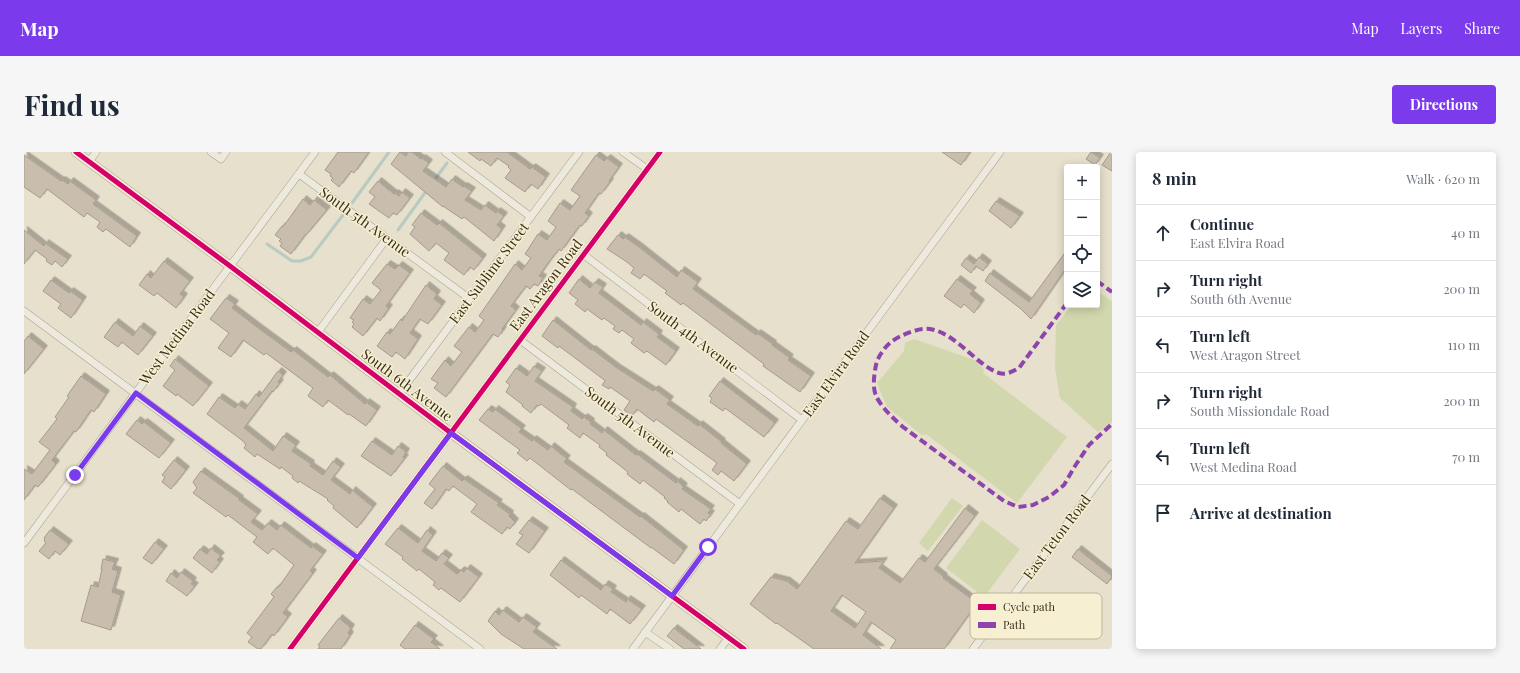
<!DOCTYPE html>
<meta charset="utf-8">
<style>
:root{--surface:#fff;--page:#f6f6f7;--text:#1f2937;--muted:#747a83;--line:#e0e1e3;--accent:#7c3aed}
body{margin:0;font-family:"Playfair Display",serif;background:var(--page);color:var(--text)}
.controls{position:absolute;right:12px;top:12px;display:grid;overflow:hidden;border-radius:4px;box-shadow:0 2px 10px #0003}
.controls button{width:36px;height:36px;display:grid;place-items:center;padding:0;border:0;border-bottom:1px solid var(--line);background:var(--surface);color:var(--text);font:20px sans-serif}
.stop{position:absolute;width:12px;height:12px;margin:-9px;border:3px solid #7c3aed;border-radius:50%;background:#fff}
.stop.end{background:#7c3aed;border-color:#fff;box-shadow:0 1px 4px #0008}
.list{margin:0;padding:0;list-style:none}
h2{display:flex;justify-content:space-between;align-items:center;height:52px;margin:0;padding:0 16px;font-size:17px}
h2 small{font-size:13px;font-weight:400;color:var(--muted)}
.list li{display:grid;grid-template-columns:26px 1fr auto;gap:12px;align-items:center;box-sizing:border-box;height:56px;padding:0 16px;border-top:1px solid var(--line)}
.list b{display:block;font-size:15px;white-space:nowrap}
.list p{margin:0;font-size:13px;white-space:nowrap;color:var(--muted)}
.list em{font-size:13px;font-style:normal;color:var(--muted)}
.icon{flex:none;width:22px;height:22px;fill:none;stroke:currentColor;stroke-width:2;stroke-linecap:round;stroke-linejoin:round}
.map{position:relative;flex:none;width:1088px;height:497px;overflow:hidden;border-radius:4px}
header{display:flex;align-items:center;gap:24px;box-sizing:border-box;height:56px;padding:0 20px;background:var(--accent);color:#fff}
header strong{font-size:19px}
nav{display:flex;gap:22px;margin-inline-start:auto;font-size:14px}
.intro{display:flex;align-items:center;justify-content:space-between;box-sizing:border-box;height:96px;padding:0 24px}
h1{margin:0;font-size:28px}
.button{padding:10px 18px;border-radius:4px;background:var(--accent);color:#fff;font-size:14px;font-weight:700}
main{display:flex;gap:24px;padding:0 24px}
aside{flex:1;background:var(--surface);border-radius:4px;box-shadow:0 2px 10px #0003}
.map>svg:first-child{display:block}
.green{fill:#d3d7ad}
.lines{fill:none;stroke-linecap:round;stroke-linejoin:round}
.stream{stroke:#b8cbc1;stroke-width:3}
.building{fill:#c9bead;stroke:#a69b8b;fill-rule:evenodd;filter:url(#shadow)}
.minor-casing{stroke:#aaa495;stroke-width:8}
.tertiary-casing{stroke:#aaa495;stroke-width:10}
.minor{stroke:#ede9dd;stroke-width:7}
.tertiary{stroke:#ede9dd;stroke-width:9}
.quiet{stroke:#8e44ad;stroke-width:4;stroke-dasharray:8 4;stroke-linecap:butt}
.cycleway-casing{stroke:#f7efd1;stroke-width:8}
.cycleway{stroke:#d6006c;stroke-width:5}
.route{stroke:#7c3aed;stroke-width:5}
.labels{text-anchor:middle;stroke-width:3;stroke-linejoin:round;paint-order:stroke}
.street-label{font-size:14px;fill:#392d1d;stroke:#f7efd1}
.key{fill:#f7efd1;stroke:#beb59b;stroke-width:1}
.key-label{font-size:11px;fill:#392d1d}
</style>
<header>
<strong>Map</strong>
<nav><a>Map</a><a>Layers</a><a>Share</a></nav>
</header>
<div class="intro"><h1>Find us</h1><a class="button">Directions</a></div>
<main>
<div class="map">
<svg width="1088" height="497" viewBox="0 0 1088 497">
<defs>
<filter id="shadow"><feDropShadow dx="3.5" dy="-3.5" stdDeviation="0" flood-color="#0004"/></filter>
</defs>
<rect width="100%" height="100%" fill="#e6e0cc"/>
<g class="green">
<polygon points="1073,139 1088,149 1088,270 1074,280 1036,246 1031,216 1032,173 1048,153 1073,153"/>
<polygon points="890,187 953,209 960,218 959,221 1043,285 993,351 902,282 898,283 863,255 853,231 880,199 881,191"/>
<polygon points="928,346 939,354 904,399 895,391"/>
<polygon points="958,368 996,397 960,445 922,416"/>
</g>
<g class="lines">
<g class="stream">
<polyline points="409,30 423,11"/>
<polyline points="328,51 365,0"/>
<polyline points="374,78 403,38"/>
<polyline points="243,92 268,109 277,109 287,105 319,63"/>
</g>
</g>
<g class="building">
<polygon points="314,0 345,0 330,21 327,19 315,35 307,28 309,26 306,24 307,22 301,18"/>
<polygon points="376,0 382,4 384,0 388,0 397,7 398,6 405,11 399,19 422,35 428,27 439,35 440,34 448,39 441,48 457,58 461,53 472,61 473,59 480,64 473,73 478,77 470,89 440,65 438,67 419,54 419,55 367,12"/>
<polygon points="444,0 483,0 506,17 508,15 522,25 514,37 507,32 501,40 481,26 487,18 484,15 485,14 473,6 467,14 457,7 456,9"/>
<polygon points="918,0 946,0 937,13"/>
<polygon points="1067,0 1076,6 1071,13 1062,7"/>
<polygon points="1087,0 1088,0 1088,19 1078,13"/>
<polygon points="0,3 37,29 38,28 44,32 46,29 72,48 69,52 113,84 106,95 82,77 79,80 73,75 76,70 63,61 60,65 23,37 16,46 0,35"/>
<polygon points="572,3 580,9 583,6 595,15 585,29 586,30 577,42 575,41 561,61 565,64 558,74 556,73 537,99 535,97 524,111 515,124 519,126 514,134 510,132 506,137 502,134 487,154 492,158 478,177 479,178 474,185 469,182 422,245 410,236 414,231 407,227 421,208 427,214 438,200 430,194 445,175 451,180 460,168 455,164 491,112 498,118 507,106 501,102 514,82 523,88 532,75 524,69 536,51 546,58 556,44 547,38"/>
<polygon points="354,29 370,42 371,41 375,44 378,40 386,46 373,63 369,61 365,66 345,52 351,45 345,40"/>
<polygon points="279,47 286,53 290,48 303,58 282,83 281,83 267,102 256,94 258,91 255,89 257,87 251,83 258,74 259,75"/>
<polygon points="972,49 996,64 987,76 965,59"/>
<polygon points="397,61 413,73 415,71 459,106 450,118 446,115 440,123 420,108 425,101 412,91 405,99 386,82 391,75 388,73"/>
<polygon points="0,78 20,94 21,91 44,107 38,115 31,109 28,113 22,109 23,107 11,98 0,112"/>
<polygon points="594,83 599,87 601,85 615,95 653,125 657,118 674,130 669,137 732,183 733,181 749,192 748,193 766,206 764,208 787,224 776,240 739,214 740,212 659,151 657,153 641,141 643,139 620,122 616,127 607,121 610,116 603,110 583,97"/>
<polygon points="1043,98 1043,115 1007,167 997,157 961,129 966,121 1005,150"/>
<polygon points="955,105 964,112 959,119 952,114 947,121 937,113 942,106 950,112"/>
<polygon points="140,109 166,129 156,142 160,145 152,156 133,141 130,144 115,133 123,122 127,126"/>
<polygon points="363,112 371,117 375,113 386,121 362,154 365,156 356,169 353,166 339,184 328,175 330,172 328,170 330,168 326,166 339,147 346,152 357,138 348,131"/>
<polygon points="555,127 566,136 571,130 579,135 575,141 617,173 619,170 635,182 633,185 652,199 642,213 623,199 620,201 607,191 610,187 598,178 595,181 589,177 591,174 580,166 578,168 563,157 561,160 551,152 554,148 545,141"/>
<polygon points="933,127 949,139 946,142 957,151 950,161 940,152 937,156 920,144"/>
<polygon points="27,128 45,141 46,139 59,148 47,166 34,156 37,152 19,139"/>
<polygon points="402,133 413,142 410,147 418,153 404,172 396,167 386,181 394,187 381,207 372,200 368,205 353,194 363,180 366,182 377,167 378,169"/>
<polygon points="202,146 211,152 208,156 237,178 267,200 269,198 304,225 306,223 341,252 342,250 353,258 342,274 325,262 324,263 304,248 299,255 284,244 289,236 242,201 240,203 219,188 207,205 194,196 205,181 186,167"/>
<polygon points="529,168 567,198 568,197 593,216 629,239 631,237 646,248 643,252 674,274 675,272 698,290 697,291 723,312 710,329 697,319 694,323 688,318 693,311 632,267 630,270 613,257 608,264 600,258 606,249 586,235 585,237 578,233 581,229 579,227 535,194 534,196 518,184"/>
<polygon points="91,170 109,184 116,174 129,184 114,203 98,190 94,195 80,185"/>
<polygon points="4,184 20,197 0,222 0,189"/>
<polygon points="151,207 185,234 169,254 153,242 152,244 139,234 151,218 146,214"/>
<polygon points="510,214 518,219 511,229 549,255 547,259 558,267 560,265 567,270 566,272 578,281 580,278 612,303 613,302 652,331 653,329 660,335 658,337 687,357 684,361 687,362 682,369 680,367 676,372 657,357 655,360 643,350 644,349 640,346 641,345 619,328 616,332 603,322 604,320 582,303 583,301 575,295 576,293 559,281 556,286 543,276 545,273 517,252 515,254 513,253 507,261 498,254 499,253 482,240 486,233 482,230 492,216 503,224"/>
<polygon points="254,219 259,223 254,230 256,231 249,240 248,239 220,276 249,299 259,284 272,293 268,299 287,312 286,314 299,323 309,309 317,315 307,328 326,342 328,338 349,355 333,376 309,356 310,354 303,348 304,347 275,329 274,331 268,326 269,324 257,315 256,317 233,302 231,305 220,296 222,293 219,289 183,262 195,245 211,256 214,252 221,257 232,242 235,245"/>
<polygon points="57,224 82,242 70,260 67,258 52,280 50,279 28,308 32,312 14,335 11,333 0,348 0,317 8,322 26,298 15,290 33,267 31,265 45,245 43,244"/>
<polygon points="696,229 751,271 740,285 701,256 699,259 686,250 688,246 685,244"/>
<polygon points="464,257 469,260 471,257 486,268 498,277 495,280 508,289 509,287 524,298 527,294 543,307 540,310 616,365 617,364 660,398 650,412 627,395 627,396 548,337 547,338 506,306 503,309 493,301 496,298 455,268"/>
<polygon points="113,268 118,272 120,270 147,291 135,306 102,282"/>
<polygon points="348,289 368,303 374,294 382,300 379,305 381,306 367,324 337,304"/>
<polygon points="150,308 162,318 147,337 138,330 141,325 138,323"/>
<polygon points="419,314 438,329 440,327 475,351 473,353 486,362 485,364 491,370 486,377 483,375 478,382 447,360 453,352 429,334 425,339 422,337 408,357 400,351 411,337 405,332"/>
<polygon points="177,319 216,347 215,348 234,362 227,370 238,378 244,371 253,378 257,373 287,396 288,394 299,402 286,419 289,421 259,461 264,465 250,484 248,482 237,497 234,497 224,490 228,485 223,481 250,445 247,442 253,435 254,436 270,413 249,396 244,402 229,390 233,385 204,363 202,365 169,341 173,336 169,330"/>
<path d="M856,346L870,356L831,411L860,409L855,416L876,431L895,406L901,410L941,356L951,364L910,417L920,425L919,426L953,451L920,497H866L872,488L847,470L839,483L857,497H790L753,471L752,472L726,452L747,425L763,429L773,437L822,369L834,377ZM818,443L842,460L831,476L807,459Z"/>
<polygon points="505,368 521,379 505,401 492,392 499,383 495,381"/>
<polygon points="374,376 394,391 403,378 409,383 398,399 412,409 418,401 425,406 420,412 433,422 437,418 440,420 443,416 455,425 436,450 417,436 415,438 409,433 411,430 395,417 393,419 378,407 379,405 361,392"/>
<polygon points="26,378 45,392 36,403 31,399 25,407 15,399 22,391 20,389 21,387 20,386"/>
<polygon points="131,390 140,397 128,412 119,406"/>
<polygon points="187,396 197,404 193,408 196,410 188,421 169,406 176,397 183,402"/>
<polygon points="1054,397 1088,424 1083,432 1048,405"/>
<polygon points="79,407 91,410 88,417 94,419 88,440 97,443 87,478 57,469 67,433 74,435 78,417 77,417"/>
<polygon points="537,408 577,438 581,432 589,437 587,440 602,450 603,447 618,457 606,472 586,457 583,462 557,443 555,446 526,423"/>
<polygon points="157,420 169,429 167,432 171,434 163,444 142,429 147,421 153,426"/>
<polygon points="479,458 495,470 499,465 513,475 509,480 533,497 500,497 477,482 464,469 471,459 475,463"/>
<polygon points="315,466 327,476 324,481 326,483 317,497 294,497 296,494 294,493"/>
<polygon points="391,473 410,487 407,490 416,497 381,497 376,493"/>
<polygon points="650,476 677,497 660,497 643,484"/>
</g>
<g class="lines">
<defs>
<g id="minor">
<polyline points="187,0 197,7 202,0"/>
<polyline points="421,0 507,65"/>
<polyline points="599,0 623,17"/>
<polyline points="65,10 72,0"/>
<polyline points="275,22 446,147"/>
<polyline points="560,103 778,268"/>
<polyline points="0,159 456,497"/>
<polyline points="294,180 363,86"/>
<polyline points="496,188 716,352"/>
<polyline points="375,242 555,0"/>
<polyline points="0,391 291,0"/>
<polyline points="621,480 646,497"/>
<polyline points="266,497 636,0"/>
<polyline points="609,497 976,0"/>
<polyline points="696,497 705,485"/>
<polyline points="949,497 1088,312"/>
</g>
<polyline id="tertiary" points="52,0 206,114 427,281 720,497"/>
</defs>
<use href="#minor" class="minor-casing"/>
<use href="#tertiary" class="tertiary-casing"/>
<use href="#minor" class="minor"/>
<use href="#tertiary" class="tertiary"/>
<g class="quiet">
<polyline points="1073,129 1088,140"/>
<path d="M1043,151L995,216C988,220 982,223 975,221C952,213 932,181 906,177C896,176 886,180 877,184C865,189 855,201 852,213C850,223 848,237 853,246C860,258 869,266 879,275L980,349L994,355L1009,353L1025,345L1040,333L1051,314L1065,293L1088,272"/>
</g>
<defs>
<g id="cycleway">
<polyline points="52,0 206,114 427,281 720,497"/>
<polyline points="266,497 636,0"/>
</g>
</defs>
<use href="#cycleway" class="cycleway-casing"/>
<use href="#cycleway" class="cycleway"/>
</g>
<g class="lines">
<polyline class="route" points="51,323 112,241 334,406 427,281 648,444 684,395"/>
</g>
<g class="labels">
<g class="street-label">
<text transform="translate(341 70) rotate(36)" y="5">South 5th Avenue</text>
<text transform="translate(465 121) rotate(-53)" y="5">East Sublime Street</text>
<text transform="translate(522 133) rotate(-53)" y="5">East Aragon Road</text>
<text transform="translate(153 185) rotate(-53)" y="5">West Medina Road</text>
<text transform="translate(669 185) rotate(37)" y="5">South 4th Avenue</text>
<text transform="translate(812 222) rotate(-54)" y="5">East Elvira Road</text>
<text transform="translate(383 233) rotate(37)" y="5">South 6th Avenue</text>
<text transform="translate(606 270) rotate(37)" y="5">South 5th Avenue</text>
<text transform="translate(1033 385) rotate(-53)" y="5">East Teton Road</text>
</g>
</g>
<rect x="946" y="441" width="132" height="46" rx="6" class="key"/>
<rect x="954" y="452" width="18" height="6" fill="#d6006c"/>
<rect x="954" y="470" width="18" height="6" fill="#8e44ad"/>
<g class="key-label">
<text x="979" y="459">Cycle path</text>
<text x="979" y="477">Path</text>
</g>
</svg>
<div class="controls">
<button>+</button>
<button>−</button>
<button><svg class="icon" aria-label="locate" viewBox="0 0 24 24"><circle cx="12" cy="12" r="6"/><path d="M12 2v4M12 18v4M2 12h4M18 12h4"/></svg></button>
<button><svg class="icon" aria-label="layers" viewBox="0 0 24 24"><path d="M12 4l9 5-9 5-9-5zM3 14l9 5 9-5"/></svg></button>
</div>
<div class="stop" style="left:684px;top:395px"></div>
<div class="stop end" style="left:51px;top:323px"></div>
</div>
<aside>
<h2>8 min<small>Walk · 620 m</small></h2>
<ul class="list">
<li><svg class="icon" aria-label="ahead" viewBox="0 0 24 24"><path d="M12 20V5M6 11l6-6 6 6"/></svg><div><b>Continue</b><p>East Elvira Road</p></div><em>40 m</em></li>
<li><svg class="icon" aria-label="right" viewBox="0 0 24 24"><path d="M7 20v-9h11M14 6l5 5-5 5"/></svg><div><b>Turn right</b><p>South 6th Avenue</p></div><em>200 m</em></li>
<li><svg class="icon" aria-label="left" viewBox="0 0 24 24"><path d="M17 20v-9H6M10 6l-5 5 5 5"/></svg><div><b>Turn left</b><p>West Aragon Street</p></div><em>110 m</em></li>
<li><svg class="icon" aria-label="right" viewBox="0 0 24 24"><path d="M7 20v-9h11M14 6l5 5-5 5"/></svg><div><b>Turn right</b><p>South Missiondale Road</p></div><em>200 m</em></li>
<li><svg class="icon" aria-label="left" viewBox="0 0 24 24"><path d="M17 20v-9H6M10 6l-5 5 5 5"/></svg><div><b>Turn left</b><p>West Medina Road</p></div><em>70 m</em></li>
<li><svg class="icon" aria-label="arrive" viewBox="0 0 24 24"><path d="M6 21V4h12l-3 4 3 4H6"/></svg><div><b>Arrive at destination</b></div></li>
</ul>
</aside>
</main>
